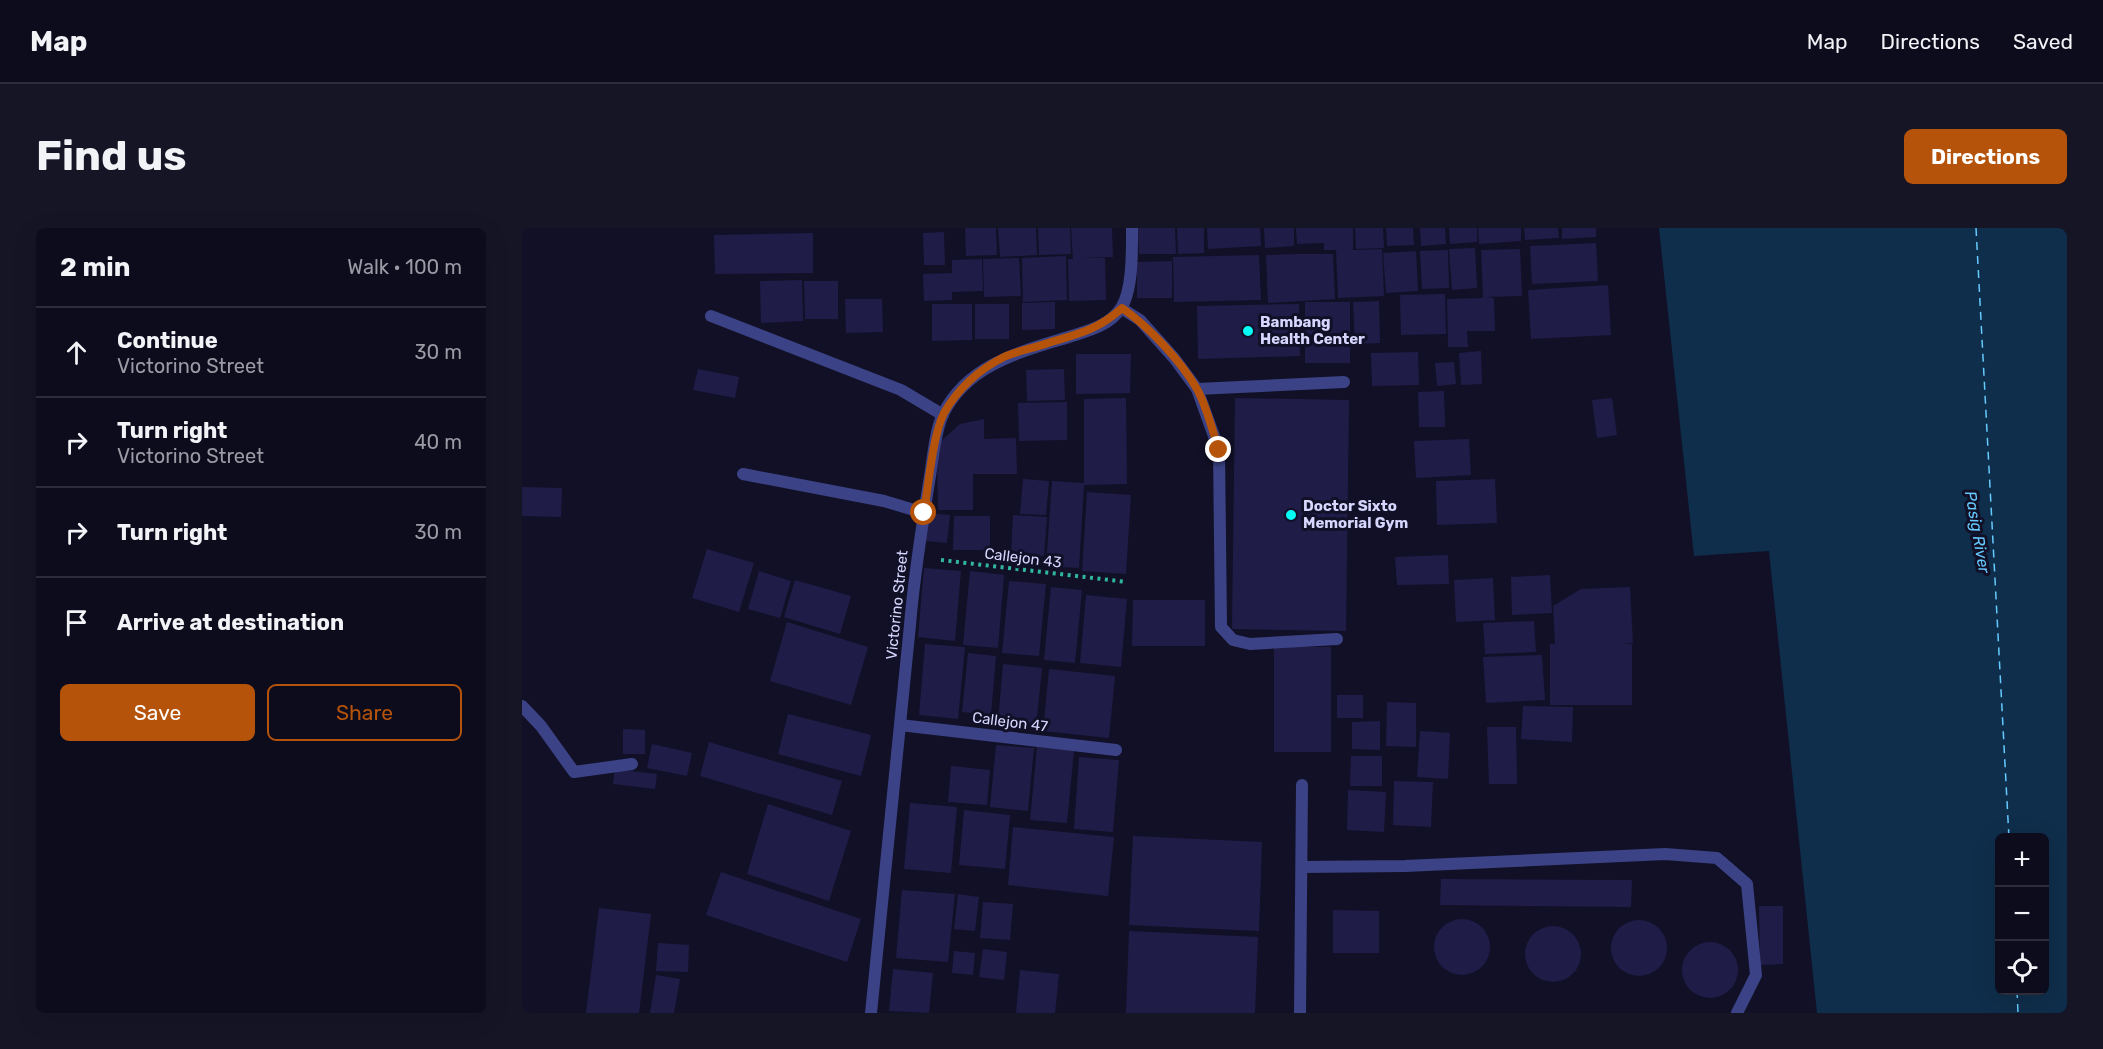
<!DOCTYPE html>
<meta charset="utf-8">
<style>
:root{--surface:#0d0c1d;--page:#161526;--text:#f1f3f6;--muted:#9a9ba4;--line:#2d2c3b;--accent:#b45309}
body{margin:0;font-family:Rubik,sans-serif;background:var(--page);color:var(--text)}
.controls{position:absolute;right:18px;bottom:18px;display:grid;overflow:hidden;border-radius:9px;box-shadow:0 6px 24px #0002}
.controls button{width:54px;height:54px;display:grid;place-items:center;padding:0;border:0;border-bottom:2px solid var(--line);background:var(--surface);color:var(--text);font:30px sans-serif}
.stop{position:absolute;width:18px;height:18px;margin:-14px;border:4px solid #b45309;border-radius:50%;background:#fff}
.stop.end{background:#b45309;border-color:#fff;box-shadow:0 2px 6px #0008}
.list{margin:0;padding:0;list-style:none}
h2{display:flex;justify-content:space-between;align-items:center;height:78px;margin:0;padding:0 24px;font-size:26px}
h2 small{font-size:20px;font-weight:400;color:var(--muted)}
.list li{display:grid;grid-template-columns:39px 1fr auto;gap:18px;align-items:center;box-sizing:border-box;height:90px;padding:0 24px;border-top:2px solid var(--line)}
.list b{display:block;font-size:22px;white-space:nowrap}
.list p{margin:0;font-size:20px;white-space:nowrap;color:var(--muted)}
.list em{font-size:20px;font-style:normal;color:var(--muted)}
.actions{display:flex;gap:12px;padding:18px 24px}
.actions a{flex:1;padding:14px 0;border:2px solid var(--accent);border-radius:9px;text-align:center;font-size:21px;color:var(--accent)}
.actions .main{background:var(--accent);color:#fff}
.icon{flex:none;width:33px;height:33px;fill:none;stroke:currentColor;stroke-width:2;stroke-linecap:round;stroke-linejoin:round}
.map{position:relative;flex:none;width:1545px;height:785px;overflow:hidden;border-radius:9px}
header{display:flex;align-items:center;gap:36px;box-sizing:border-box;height:84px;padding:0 30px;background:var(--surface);border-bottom:2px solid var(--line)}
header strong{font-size:28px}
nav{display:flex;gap:33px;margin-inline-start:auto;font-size:21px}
.intro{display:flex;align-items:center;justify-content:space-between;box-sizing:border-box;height:144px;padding:0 36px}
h1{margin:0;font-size:42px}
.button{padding:15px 27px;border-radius:9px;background:var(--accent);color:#fff;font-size:21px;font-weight:700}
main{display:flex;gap:36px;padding:0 36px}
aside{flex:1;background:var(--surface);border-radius:9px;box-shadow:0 6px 24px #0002}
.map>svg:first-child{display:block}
.water{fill:#0f2e4b;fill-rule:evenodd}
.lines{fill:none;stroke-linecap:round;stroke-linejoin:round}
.ferry{stroke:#65cafd;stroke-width:1.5;stroke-dasharray:8 6;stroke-linecap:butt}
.building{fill:#1f1c47}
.path{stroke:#31b79f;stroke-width:4;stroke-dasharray:3 4.5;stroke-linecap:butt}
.service{stroke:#3b4285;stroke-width:12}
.minor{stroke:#3b4285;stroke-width:12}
.route{stroke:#b45309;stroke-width:8}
.poi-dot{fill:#05fcf6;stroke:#111027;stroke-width:2}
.labels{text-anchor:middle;stroke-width:6;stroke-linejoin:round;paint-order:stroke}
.poi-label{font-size:15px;font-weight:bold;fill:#d6d6fe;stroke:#111027;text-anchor:start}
.street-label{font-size:15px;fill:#d6d6fe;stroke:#111027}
.water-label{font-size:16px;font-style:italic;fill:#65cafd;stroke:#111027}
</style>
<header>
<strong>Map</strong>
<nav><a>Map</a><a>Directions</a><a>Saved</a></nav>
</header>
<div class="intro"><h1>Find us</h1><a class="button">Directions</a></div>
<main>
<aside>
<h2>2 min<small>Walk · 100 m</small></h2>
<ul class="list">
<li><svg class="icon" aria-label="ahead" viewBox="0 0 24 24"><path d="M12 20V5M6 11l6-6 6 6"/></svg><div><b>Continue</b><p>Victorino Street</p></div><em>30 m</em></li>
<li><svg class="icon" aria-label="right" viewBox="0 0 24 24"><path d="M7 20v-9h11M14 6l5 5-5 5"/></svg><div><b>Turn right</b><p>Victorino Street</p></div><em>40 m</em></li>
<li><svg class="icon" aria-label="right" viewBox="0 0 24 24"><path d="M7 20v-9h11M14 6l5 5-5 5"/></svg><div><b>Turn right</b></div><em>30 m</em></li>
<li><svg class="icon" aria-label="arrive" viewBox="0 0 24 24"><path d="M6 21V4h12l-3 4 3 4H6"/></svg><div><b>Arrive at destination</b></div></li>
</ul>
<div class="actions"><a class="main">Save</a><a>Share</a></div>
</aside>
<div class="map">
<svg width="1545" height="785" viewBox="0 0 1545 785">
<rect width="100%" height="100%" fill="#111027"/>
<path class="water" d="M1137,0H1545V785H1295L1247,323L1172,328ZM1478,610H1522V762H1478Z"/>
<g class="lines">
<g class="ferry">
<polyline points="1454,0 1487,610"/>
<polyline points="1495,762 1496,785"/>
</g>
</g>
<g class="building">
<polygon points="443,0 474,0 475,27 444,28"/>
<polygon points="476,0 514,0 515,27 478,29"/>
<polygon points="516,0 548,0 549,26 517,27"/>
<polygon points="549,0 590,0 591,29 557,30 583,30 584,72 547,73 546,31 551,31"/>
<polygon points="616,0 653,0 654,26 617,26"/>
<polygon points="655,0 682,0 682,25 656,26"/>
<polygon points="685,0 738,0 739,18 686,21"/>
<polygon points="742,0 772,0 772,18 743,20"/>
<polygon points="774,0 831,0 831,22 860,21 862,68 816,70 814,22 802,22 802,15 775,16"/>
<polygon points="833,0 861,0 862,20 834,21"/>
<polygon points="864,0 891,0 892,17 865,18"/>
<polygon points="898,0 923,0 924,16 899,18"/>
<polygon points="927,0 955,0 955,14 928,16"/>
<polygon points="956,0 999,0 999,13 957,16"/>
<polygon points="1002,0 1036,0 1037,10 1003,12"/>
<polygon points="1040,0 1074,0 1074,9 1040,11"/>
<polygon points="422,4 423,37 402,37 401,5"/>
<polygon points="291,5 291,45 193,46 192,7"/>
<polygon points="1074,15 1076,53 1010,56 1008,18"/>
<polygon points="953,20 955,60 930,62 927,21"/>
<polygon points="998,21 1000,68 964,69 972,70 973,103 945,103 946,119 926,119 925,71 961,70 959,22"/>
<polygon points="926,22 927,60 900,61 898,23"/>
<polygon points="894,23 896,63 864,65 861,25"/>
<polygon points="776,26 811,26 813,71 746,75 744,27"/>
<polygon points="737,27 739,72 652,74 651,29"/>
<polygon points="544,28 545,72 501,74 500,30"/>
<polygon points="497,30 499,68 462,69 461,31"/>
<polygon points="460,31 461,63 430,64 430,72 402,73 401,46 430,45 430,32"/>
<polygon points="650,33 650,70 615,70 615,34"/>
<polygon points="280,52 281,93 239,95 238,53"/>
<polygon points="282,53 316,53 316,91 283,91"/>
<polygon points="1086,57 1089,107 1009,111 1006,62"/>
<polygon points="923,66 924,106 879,107 878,67"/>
<polygon points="323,71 360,71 361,104 324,105"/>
<polygon points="857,73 858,115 833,116 831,74"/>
<polygon points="533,74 533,101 500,102 500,75"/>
<rect x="783" y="74" width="45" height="61"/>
<polygon points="410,76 450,76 450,112 410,113"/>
<rect x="453" y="76" width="34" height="35"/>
<polygon points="777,76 778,128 676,131 675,78"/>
<polygon points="959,123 960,156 939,157 937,125"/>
<polygon points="896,124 897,157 850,158 849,125"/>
<polygon points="554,126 609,126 608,165 554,166"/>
<polygon points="932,134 934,156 915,158 913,135"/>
<polygon points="176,141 217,149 213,170 171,162"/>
<polygon points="542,141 543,172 505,173 504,142"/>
<polygon points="922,163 923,199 897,199 896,164"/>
<polygon points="604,170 605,256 562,257 557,340 524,338 530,253 562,255 562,171"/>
<polygon points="713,170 827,172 824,403 710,401"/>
<polygon points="1090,170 1095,207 1075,210 1070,172"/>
<polygon points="545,174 545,212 497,213 496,175"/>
<polygon points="462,191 462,211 494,210 495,246 451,246 451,282 416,282 415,227 419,213 438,196"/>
<polygon points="947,211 949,247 894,250 892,213"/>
<polygon points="501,251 527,253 524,287 498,286"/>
<polygon points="973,251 975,295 915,297 914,253"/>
<polygon points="0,259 40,260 39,289 0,288"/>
<polygon points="565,264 609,267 604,346 560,343"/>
<polygon points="404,285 428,287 425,315 402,313"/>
<polygon points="491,287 525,289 522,328 489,326"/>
<polygon points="432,288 468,288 468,322 431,322"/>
<polygon points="185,321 232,335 217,384 170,370"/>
<polygon points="926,327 927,356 875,357 873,329"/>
<polygon points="402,340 439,343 433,413 396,409"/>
<polygon points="237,343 269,353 258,390 226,381"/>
<polygon points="448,343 482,347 476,420 441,417"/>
<polygon points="1028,347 1030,385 990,387 989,349"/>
<polygon points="971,350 973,392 934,394 932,352"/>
<polygon points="273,352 329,368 318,406 262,389"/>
<polygon points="487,353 524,356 517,428 480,425"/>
<polygon points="529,359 560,362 553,435 522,432"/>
<polygon points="1108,359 1111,415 1100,416 1110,416 1110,477 1028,477 1028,416 1033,416 1031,378 1059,361"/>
<polygon points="564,367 605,371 599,439 558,435"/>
<polygon points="611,372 683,372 683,418 610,418"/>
<polygon points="1012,393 1014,424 963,426 961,395"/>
<polygon points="265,394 346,419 329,477 248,453"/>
<polygon points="403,416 443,419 436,491 397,487"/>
<rect x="752" y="419" width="57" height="105"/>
<polygon points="446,425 474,428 469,487 440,484"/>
<polygon points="1020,427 1023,472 964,475 961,429"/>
<polygon points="481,436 520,440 514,499 476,495"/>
<polygon points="527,441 593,448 587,510 521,503"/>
<rect x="815" y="467" width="26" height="23"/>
<polygon points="865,474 894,475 894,519 864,518"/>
<polygon points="1001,478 1051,479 1050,514 999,511"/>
<polygon points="266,486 349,507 339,548 256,526"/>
<polygon points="858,493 858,522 830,521 830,494"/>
<polygon points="965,499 994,499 995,556 967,556"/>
<polygon points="101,501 123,502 123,526 101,526"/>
<polygon points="898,503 928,505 926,551 895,549"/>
<polygon points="187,514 320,553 310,587 178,548"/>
<polygon points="130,516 170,525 165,548 125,540"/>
<polygon points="474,517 512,520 506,583 468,579"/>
<polygon points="515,519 552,523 545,595 508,592"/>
<polygon points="829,528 860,528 860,558 828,558"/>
<polygon points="557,529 597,532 591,604 552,601"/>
<polygon points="429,538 468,542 465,577 426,574"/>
<polygon points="93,541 135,546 133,561 91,556"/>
<polygon points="872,553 911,554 909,599 871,597"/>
<polygon points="826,562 864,564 862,604 825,602"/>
<polygon points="388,575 435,579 429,645 382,641"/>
<polygon points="246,576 329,603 307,673 225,646"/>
<polygon points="442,582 488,587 483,641 437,637"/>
<polygon points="491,599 592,609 586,668 486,657"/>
<polygon points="611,608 740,614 737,703 607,697"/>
<polygon points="199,644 339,691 325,734 184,687"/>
<polygon points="919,651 1110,652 1109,679 918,677"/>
<polygon points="380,662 433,666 426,734 374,730"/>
<polygon points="436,666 457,669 453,703 432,701"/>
<polygon points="461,674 491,676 488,712 458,710"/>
<polygon points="1237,678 1261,678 1261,736 1238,737"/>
<polygon points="77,680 129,686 117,785 64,785"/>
<polygon points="811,682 857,683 857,725 811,725"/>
<circle cx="940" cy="719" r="28"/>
<circle cx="1117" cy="720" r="28"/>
<circle cx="1031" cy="726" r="28"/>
<polygon points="607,703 736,709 733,785 604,785"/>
<circle cx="1188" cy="742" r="28"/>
<polygon points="136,715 167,717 166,744 134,743"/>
<polygon points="461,721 485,724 482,752 457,749"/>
<polygon points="432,723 453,725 451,747 430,745"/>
<polygon points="371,741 411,745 407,785 367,783"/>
<polygon points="498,742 537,746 533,785 494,785"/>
<polygon points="134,747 158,751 152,785 128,785"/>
</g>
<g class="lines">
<polyline class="path" points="419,332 605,354"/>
<g class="service">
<polyline points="599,80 618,92 652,130 675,161 697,222 699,399 711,412 728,416 815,411"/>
<polyline points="189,88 379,162 421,187"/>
<polyline points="675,161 822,154"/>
<polyline points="221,246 362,273 402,285"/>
<polyline points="0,478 19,498 52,544 110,536"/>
<polyline points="780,639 883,638 1143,626 1195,630 1225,656 1234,747 1215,785"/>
<polyline points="778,785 780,557"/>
</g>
<g class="minor">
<polyline points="378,497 594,522"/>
<path d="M349,785C362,656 375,526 388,397C392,347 400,298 408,248C411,229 413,204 421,186C447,134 503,123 553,107C569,102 589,96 599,80C611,62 610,22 610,0"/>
</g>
</g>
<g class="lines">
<path class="route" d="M402,285C406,259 411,206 422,185C435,162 457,141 482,129C495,123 512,120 526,115C556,106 576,102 600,80C626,98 659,133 675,161C685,179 690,202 697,222"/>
</g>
<g class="poi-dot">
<circle cx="726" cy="103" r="6"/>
<circle cx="769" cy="287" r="6"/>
</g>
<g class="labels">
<g class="poi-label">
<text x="738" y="99">Bambang<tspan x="738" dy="17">Health Center</tspan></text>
<text x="781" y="283">Doctor Sixto<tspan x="781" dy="17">Memorial Gym</tspan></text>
</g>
<g class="street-label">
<text transform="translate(501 330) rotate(7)" y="5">Callejon 43</text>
<text transform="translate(375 377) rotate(-84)" y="5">Victorino Street</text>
<text transform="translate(488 494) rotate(7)" y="5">Callejon 47</text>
</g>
<g class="water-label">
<text transform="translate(1456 304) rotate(80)" y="6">Pasig River</text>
</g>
</g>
</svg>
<div class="controls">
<button>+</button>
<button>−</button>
<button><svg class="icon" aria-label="locate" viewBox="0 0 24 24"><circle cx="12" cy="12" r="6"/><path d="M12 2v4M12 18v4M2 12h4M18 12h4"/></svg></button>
</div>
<div class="stop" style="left:402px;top:285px"></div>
<div class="stop end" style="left:697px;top:222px"></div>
</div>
</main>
